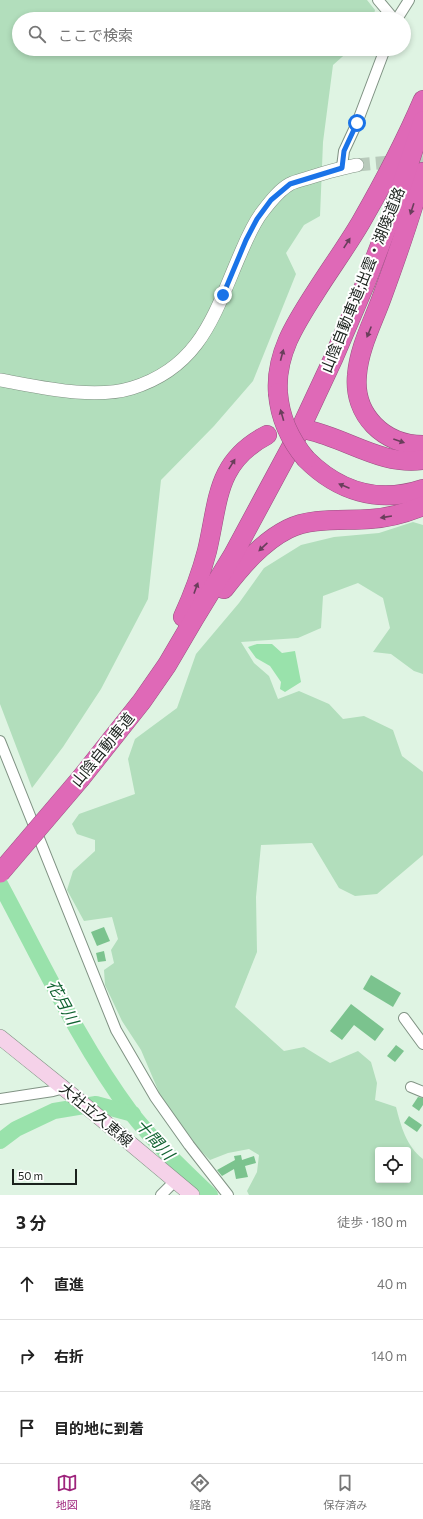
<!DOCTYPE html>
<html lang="ja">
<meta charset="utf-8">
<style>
:root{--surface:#fff;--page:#f6f6f6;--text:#222;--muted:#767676;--line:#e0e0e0;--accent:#9e247c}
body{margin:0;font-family:Commissioner,"Noto Sans JP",sans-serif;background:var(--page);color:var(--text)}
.controls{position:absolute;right:12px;bottom:12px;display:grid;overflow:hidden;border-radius:4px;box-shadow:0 2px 6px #0003}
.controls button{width:36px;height:36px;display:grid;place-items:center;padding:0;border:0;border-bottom:1px solid var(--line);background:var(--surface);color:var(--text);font:20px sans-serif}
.scale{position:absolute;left:12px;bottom:10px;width:65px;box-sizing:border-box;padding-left:4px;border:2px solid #1b221d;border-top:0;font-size:11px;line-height:14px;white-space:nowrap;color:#1b221d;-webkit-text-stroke:3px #fff;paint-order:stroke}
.stop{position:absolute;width:12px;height:12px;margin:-9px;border:3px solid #1a73e8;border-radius:50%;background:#fff}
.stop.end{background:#1a73e8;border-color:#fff;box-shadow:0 1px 4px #0008}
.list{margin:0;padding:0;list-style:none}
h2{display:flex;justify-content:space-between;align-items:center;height:52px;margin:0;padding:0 16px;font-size:17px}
h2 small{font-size:13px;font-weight:400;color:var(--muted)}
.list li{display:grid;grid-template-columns:26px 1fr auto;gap:12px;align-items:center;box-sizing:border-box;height:72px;padding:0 16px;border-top:1px solid var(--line)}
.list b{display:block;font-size:15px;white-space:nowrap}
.list em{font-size:13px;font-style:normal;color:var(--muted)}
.icon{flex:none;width:22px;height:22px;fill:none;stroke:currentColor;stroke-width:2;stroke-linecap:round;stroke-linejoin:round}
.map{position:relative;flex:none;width:423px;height:1195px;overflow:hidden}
.search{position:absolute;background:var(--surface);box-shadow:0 2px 6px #0003;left:12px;right:12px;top:12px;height:44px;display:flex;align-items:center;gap:10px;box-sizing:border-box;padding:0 14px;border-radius:22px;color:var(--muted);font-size:15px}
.sheet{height:268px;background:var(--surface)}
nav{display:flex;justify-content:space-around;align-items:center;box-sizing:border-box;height:56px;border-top:1px solid var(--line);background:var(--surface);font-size:11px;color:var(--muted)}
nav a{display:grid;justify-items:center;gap:2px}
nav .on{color:var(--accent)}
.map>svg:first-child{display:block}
.green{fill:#b2debc;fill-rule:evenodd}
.water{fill:#99e2ab}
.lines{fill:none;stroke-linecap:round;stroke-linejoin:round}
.river{stroke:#99e2ab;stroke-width:16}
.building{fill:#7bc38e}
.tertiary-tunnel{stroke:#b8cabb;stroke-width:13;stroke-dasharray:13 6;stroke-linecap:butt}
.minor-casing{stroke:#809384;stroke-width:12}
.tertiary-casing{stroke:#809384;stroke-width:14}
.secondary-casing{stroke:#809384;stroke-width:16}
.motorway-casing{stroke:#9a5081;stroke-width:20}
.minor{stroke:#fff;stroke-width:10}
.tertiary{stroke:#fff;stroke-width:13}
.secondary{stroke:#f5d2e9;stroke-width:15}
.motorway{stroke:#df69b7;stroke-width:19}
.motorway-bridge-casing{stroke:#9a5081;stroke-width:20;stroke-linecap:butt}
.motorway-bridge{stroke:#df69b7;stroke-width:19}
.oneway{fill:#693e5b}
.route{stroke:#1a73e8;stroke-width:5}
.labels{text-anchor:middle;stroke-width:4;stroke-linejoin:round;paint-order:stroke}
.street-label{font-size:15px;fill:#1b221d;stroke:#fff}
.water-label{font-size:16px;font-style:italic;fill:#126332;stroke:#fff}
</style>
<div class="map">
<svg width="423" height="1195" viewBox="0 0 423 1195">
<rect width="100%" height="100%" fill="#dff4e3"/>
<g class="green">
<polygon points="0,0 367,0 375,10 373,19 19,19 19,49 351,49 333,65 323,142 320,216 304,225 286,253 296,274 253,381 214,426 161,480 148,599 101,689 63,747 32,788 0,704"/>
<path d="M413,522L423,525V674L414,671L391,654L373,652L390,628L383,598L358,583L323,596L321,628L298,638L241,642L254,663L269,676L278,699L299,691L329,704L343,719L364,716L393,730L402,756L423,772V855L377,894L355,896L339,888L312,843L261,845L256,897L257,952L235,1007L284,1051L304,1047L330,1063L358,1051L371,1062L377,1083L375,1100L396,1107C401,1126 406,1146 423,1159V1195H249L247,1191L257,1172L259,1155L249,1149L228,1153L210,1160L199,1149L161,1097L141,1050L122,1021L105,985L104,970L114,963L111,950L118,939L112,917L84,921L67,890L73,871L95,851V840L77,834L72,824L79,814L135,794L128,759L135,739L177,708L196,654L239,603L264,568L301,545L334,537L379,533ZM378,1150H408V1180H378Z"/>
</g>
<polygon class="water" points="257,644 272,644 282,653 295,651 301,682 285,692 280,689 281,682 270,666 256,658 248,647"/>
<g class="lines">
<g class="river">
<path d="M0,884C42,962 79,1043 132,1114C155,1143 183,1169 210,1195"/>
<polyline points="0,1141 16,1129 54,1111 96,1104 133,1114"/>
</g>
</g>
<g class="building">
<polygon points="104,927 110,941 97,946 91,932"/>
<polygon points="104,951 106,961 98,962 96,953"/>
<polygon points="371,975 401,993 393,1007 363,989"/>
<polygon points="351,1004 384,1029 375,1041 354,1025 342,1040 330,1031"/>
<polygon points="396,1045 404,1051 395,1062 387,1056"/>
<polygon points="418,1097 423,1098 423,1105 419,1111 412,1106"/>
<polygon points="409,1116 422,1125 417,1132 404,1123"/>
<polygon points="241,1155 242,1160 254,1156 256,1163 245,1166 248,1177 236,1179 234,1169 222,1176 217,1170 235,1160 234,1156"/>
</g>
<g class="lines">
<polyline class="tertiary-tunnel" points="357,165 423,159"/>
<defs>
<g id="minor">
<polyline points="378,0 394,19"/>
<polyline points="397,19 409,0"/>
<polyline points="342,167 344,151 357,123 385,49"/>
<polyline points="0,741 116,1030 155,1097 189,1145 228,1195"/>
<polyline points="404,1018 423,1044"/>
<polyline points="411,1087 423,1092"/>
<polyline points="0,1099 53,1091 64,1088"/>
<polyline points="161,1195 175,1181"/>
</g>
<path id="tertiary" d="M0,380C40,387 93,400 132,388C200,367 214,315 239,257C246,241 252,225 263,211C270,202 279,190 290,184C296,181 302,180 308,178C324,173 340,168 357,165"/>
<polyline id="secondary" points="0,1037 82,1103 192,1195"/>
<g id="motorway">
<path d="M423,172C412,214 397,256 382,297C373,322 359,348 357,375C353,415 384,445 423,445"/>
<path d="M278,393C275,355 295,324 315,293C330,269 347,246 361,222C384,182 405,142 423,100"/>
<path d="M308,430C348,439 382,466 423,460"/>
<path d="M306,459C338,491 378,504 423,489"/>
<path d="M224,589C242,566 262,542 288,529C311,517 345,521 370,519C388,518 406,513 423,506"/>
<path d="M183,617C193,595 201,574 207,551C219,501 215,462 267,435"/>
<polyline points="81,778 142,701 167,665 194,619 233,555 297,436 333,359 366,282 392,214 423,121"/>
</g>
</defs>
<use href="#minor" class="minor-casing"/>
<use href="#tertiary" class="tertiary-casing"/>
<use href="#secondary" class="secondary-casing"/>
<use href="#motorway" class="motorway-casing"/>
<use href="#minor" class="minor"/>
<use href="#tertiary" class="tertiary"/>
<use href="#secondary" class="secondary"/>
<use href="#motorway" class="motorway"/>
<defs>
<g id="motorway-bridge">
<path d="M278,393C280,419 290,440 306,459"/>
<polyline points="0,873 81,778"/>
</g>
</defs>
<use href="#motorway-bridge" class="motorway-bridge-casing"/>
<use href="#motorway-bridge" class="motorway-bridge"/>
</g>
<defs><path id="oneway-solid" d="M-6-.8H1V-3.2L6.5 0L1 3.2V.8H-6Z"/></defs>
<g class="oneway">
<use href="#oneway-solid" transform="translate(412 209) rotate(108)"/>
<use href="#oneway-solid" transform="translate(347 243) rotate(-57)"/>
<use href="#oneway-solid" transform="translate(369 332) rotate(112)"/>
<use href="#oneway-solid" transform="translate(282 355) rotate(-75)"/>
<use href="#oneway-solid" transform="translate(282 415) rotate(-106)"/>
<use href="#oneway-solid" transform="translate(399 441) rotate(19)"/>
<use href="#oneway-solid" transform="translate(232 464) rotate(-58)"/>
<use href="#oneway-solid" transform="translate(344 486) rotate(-157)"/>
<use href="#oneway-solid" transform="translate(386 517) rotate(171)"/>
<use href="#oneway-solid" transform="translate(263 547) rotate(137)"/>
<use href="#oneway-solid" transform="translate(196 588) rotate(-70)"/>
</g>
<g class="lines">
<polyline class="route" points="223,295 246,240 257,219 271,200 290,184 342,168 344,151 357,123"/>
</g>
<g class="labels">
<g class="street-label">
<text transform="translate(363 280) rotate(-68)" y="5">山陰自動車道;出雲・湖陵道路</text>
<text transform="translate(103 750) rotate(-51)" y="5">山陰自動車道</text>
<text transform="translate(96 1115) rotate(40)" y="5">大社立久恵線</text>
</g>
<g class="water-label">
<text transform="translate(63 1002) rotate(62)" y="6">花月川</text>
<text transform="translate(155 1139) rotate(48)" y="6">十間川</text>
</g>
</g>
</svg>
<div class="controls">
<button><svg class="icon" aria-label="locate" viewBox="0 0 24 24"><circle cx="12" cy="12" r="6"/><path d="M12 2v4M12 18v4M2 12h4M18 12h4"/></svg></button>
</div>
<div class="scale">50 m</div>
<div class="stop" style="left:357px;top:123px"></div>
<div class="stop end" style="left:223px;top:295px"></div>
<div class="search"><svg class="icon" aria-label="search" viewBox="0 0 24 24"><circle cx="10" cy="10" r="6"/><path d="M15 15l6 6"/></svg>ここで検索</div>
</div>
<section class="sheet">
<h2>3 分<small>徒歩 · 180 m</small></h2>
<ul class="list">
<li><svg class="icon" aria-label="ahead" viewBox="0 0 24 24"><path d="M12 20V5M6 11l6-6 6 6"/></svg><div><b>直進</b></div><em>40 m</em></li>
<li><svg class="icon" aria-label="right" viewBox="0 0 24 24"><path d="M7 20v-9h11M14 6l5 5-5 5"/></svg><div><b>右折</b></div><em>140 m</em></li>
<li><svg class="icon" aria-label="arrive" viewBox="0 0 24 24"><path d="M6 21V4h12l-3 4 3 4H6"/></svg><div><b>目的地に到着</b></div></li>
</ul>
</section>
<nav>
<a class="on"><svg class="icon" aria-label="map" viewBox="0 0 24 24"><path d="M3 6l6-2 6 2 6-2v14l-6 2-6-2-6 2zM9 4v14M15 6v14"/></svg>地図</a>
<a><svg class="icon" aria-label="directions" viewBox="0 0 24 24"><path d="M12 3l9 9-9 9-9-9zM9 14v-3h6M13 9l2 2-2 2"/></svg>経路</a>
<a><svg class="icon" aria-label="saved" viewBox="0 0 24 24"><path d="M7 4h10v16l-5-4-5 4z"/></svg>保存済み</a>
</nav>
